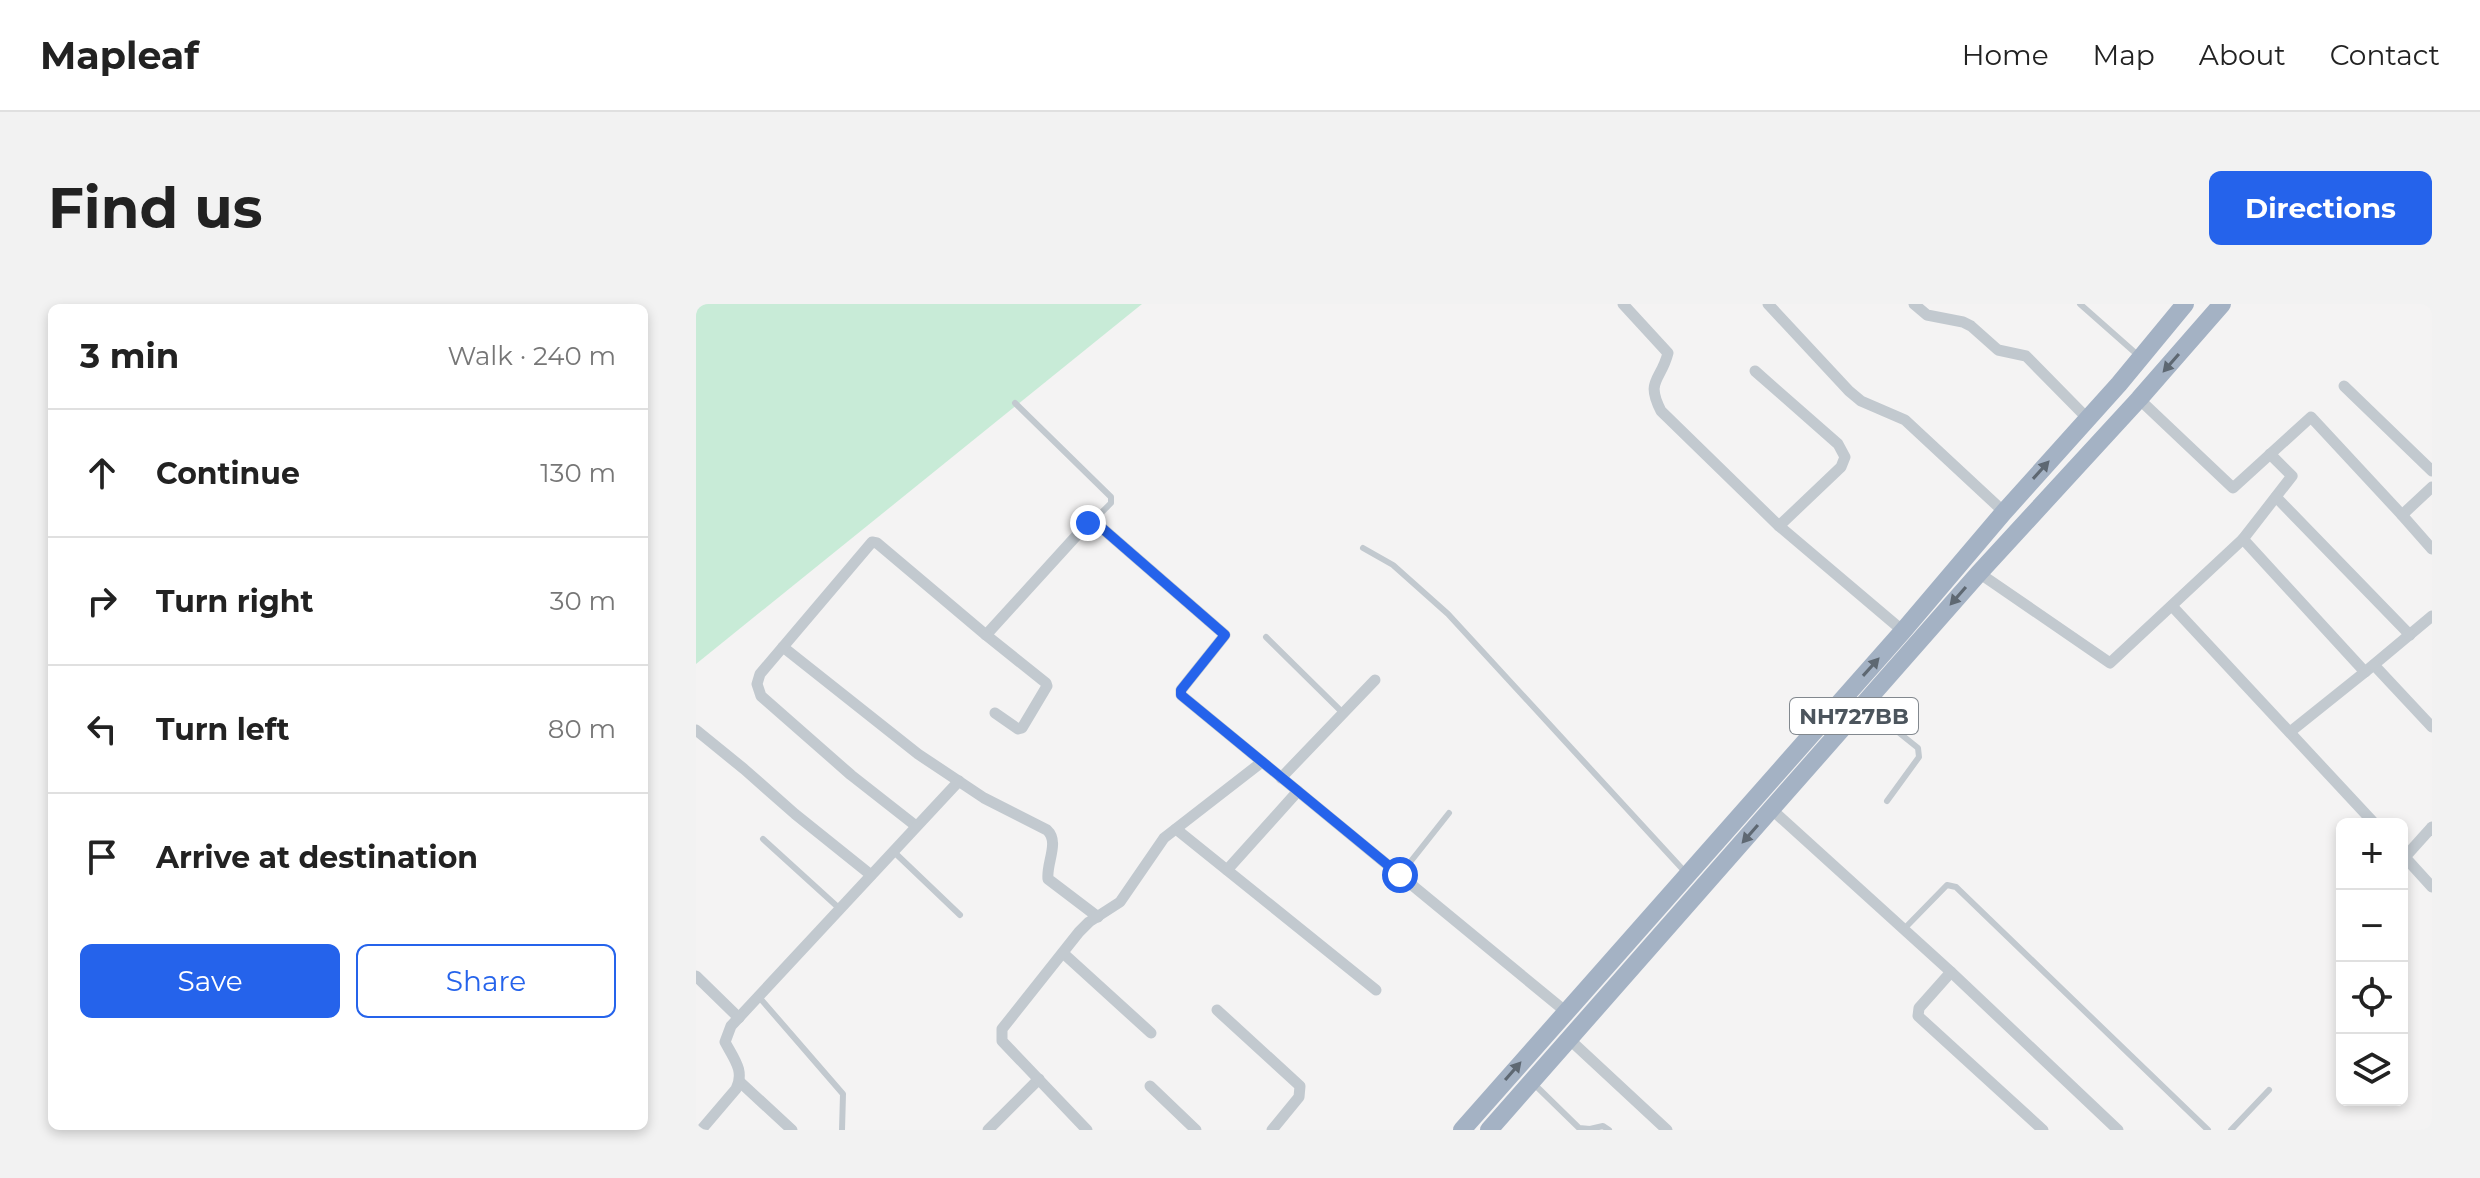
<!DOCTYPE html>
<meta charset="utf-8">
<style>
:root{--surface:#fff;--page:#f2f2f2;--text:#222;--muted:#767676;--line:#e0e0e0;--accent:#2563eb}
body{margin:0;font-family:Montserrat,sans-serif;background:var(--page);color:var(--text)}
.controls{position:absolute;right:24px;bottom:24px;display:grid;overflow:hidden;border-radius:12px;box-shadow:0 4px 12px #0003}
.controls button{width:72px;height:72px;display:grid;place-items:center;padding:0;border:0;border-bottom:2px solid var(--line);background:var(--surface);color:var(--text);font:40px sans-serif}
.stop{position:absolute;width:24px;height:24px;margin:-18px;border:6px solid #2563eb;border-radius:50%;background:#fff}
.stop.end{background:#2563eb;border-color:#fff;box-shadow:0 2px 8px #0008}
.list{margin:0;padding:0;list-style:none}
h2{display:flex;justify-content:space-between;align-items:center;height:104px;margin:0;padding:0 32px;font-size:34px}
h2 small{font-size:26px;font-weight:400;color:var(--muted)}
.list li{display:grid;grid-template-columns:52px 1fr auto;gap:24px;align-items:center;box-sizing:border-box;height:128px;padding:0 32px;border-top:2px solid var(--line)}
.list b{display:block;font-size:30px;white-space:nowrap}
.list em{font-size:26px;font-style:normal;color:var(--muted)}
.actions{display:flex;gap:16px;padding:24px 32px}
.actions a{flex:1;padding:18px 0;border:2px solid var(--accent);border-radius:12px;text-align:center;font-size:28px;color:var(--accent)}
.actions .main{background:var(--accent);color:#fff}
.icon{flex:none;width:44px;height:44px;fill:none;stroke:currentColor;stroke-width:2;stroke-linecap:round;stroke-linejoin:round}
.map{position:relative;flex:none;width:1736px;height:826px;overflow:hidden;border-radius:12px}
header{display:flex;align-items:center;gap:48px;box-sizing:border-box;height:112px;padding:0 40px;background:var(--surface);border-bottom:2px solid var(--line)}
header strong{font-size:38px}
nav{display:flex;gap:44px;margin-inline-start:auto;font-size:28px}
.intro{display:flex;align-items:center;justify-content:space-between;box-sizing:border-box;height:192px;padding:0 48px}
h1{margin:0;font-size:56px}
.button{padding:20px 36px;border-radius:12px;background:var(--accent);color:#fff;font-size:28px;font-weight:700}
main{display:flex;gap:48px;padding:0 48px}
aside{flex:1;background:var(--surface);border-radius:12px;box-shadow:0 4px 12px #0003}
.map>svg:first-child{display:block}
.green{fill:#c8ebd7}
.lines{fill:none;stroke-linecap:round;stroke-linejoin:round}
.service{stroke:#c2c9cf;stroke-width:6}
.minor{stroke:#c2c9cf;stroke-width:11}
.trunk{stroke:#a4b2c4;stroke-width:18}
.oneway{fill:#5e6872}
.route{stroke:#2563eb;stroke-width:10}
.labels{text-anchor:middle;stroke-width:7;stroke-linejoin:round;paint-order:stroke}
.shield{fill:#fff;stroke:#82888e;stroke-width:2}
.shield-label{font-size:22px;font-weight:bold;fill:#4c555d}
</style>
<header>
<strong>Mapleaf</strong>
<nav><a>Home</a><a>Map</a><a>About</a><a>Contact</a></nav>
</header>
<div class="intro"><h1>Find us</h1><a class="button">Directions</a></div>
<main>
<aside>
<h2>3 min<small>Walk · 240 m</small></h2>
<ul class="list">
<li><svg class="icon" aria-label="ahead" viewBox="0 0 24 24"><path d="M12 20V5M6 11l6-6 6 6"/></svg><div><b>Continue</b></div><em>130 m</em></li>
<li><svg class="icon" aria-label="right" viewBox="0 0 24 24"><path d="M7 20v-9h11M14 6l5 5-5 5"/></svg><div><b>Turn right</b></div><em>30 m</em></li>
<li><svg class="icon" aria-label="left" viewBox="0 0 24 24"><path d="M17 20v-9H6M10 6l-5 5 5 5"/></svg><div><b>Turn left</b></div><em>80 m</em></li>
<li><svg class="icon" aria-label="arrive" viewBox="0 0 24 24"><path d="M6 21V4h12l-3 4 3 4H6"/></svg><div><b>Arrive at destination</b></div></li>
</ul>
<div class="actions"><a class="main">Save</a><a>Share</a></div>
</aside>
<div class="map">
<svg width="1736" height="826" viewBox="0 0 1736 826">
<rect width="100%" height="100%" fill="#f4f3f3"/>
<polygon class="green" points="0,0 446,0 0,360"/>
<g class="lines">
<g class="service">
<polyline points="1384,0 1444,53"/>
<polyline points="319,99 415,193 415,199 396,218"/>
<polyline points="667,244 697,261 752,310 991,570"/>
<polyline points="570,333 647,409"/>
<polyline points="1171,403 1222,444 1223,453 1191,497"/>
<polyline points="67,535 144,605"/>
<polyline points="197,547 264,611"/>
<polyline points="704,571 753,509"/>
<polyline points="1208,625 1251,581 1260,583 1512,826"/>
<polyline points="63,693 147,790 146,826"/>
<polyline points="838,780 883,824 894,825 907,822 913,826"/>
<polyline points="1535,826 1573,786"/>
</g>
<g class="minor">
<path d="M927,0L972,49C965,77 949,76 965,107L1083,222L1207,327"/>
<polyline points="1072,0 1153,87 1165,97 1209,116 1308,208"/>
<polyline points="1218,0 1231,11 1267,18 1275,22 1302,46 1330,52 1392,115"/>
<polyline points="1059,67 1142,140 1149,153 1145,163 1083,222"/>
<polyline points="1648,82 1736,167"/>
<polyline points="1443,95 1537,184 1615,113 1706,211 1736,183"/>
<polyline points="1574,150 1596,172 1547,235 1669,368 1736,312"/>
<polyline points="1580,193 1714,331"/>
<polyline points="1706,211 1736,245"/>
<polyline points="1283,269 1414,359 1547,235"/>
<polyline points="1476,302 1679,520"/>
<path d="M87,343L222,450L288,494L351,526C364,538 350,559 352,575L402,613"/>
<polyline points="1678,361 1736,423"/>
<polyline points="299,409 322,425 326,424 351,382 350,379 290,331 392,219 399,218 529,331 485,386 485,391 869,707"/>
<polyline points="0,426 48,465 99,510 175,571"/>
<polyline points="1594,428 1669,368"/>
<polyline points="585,474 679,376"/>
<polyline points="1073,503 1255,668 1422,826"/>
<polyline points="220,522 155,471 65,392 61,380 64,370 176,238 181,239 290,331"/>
<polyline points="480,525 680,686"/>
<polyline points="1706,550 1736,583"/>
<polyline points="1709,553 1736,523"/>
<polyline points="531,566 602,487"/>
<polyline points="367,649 455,729"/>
<polyline points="1255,668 1223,704 1222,712 1347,826"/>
<polyline points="0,672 43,714"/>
<polyline points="521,706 604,782 603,793 576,826"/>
<polyline points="873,735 971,826"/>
<polyline points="44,778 96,826"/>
<polyline points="454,782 500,826"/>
<path d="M5,826L40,785C49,767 38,755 29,738L35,722L263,477"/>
<polyline points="292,826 343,775"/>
<polyline points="391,826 306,737 306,725 383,628 393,618 424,598 468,534 566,458"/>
</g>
<g class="trunk">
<polyline points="766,826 1207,327 1308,208 1423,80 1489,0"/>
<polyline points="793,826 1283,269 1443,95 1526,0"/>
</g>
</g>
<defs><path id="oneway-solid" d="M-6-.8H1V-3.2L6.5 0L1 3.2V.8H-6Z" transform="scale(2)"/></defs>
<g class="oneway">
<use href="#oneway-solid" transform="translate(1475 59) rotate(131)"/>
<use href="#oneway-solid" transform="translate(1345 166) rotate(-48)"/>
<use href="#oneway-solid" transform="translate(1262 292) rotate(131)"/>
<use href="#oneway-solid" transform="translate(1175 363) rotate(-48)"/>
<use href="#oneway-solid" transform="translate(1054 530) rotate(131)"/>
<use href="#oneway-solid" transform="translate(817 767) rotate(-49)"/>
</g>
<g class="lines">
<polyline class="route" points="392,219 399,218 529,331 485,386 485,391 704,571"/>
</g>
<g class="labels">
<rect class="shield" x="1094" y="394" width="128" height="36" rx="6"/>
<g class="shield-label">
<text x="1158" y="420">NH727BB</text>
</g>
</g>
</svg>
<div class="controls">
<button>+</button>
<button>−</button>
<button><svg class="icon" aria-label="locate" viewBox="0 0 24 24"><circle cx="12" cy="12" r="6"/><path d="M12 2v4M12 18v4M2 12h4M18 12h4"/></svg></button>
<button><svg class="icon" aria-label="layers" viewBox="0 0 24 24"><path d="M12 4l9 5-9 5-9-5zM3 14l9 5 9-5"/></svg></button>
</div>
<div class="stop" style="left:704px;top:571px"></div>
<div class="stop end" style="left:392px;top:219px"></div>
</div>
</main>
